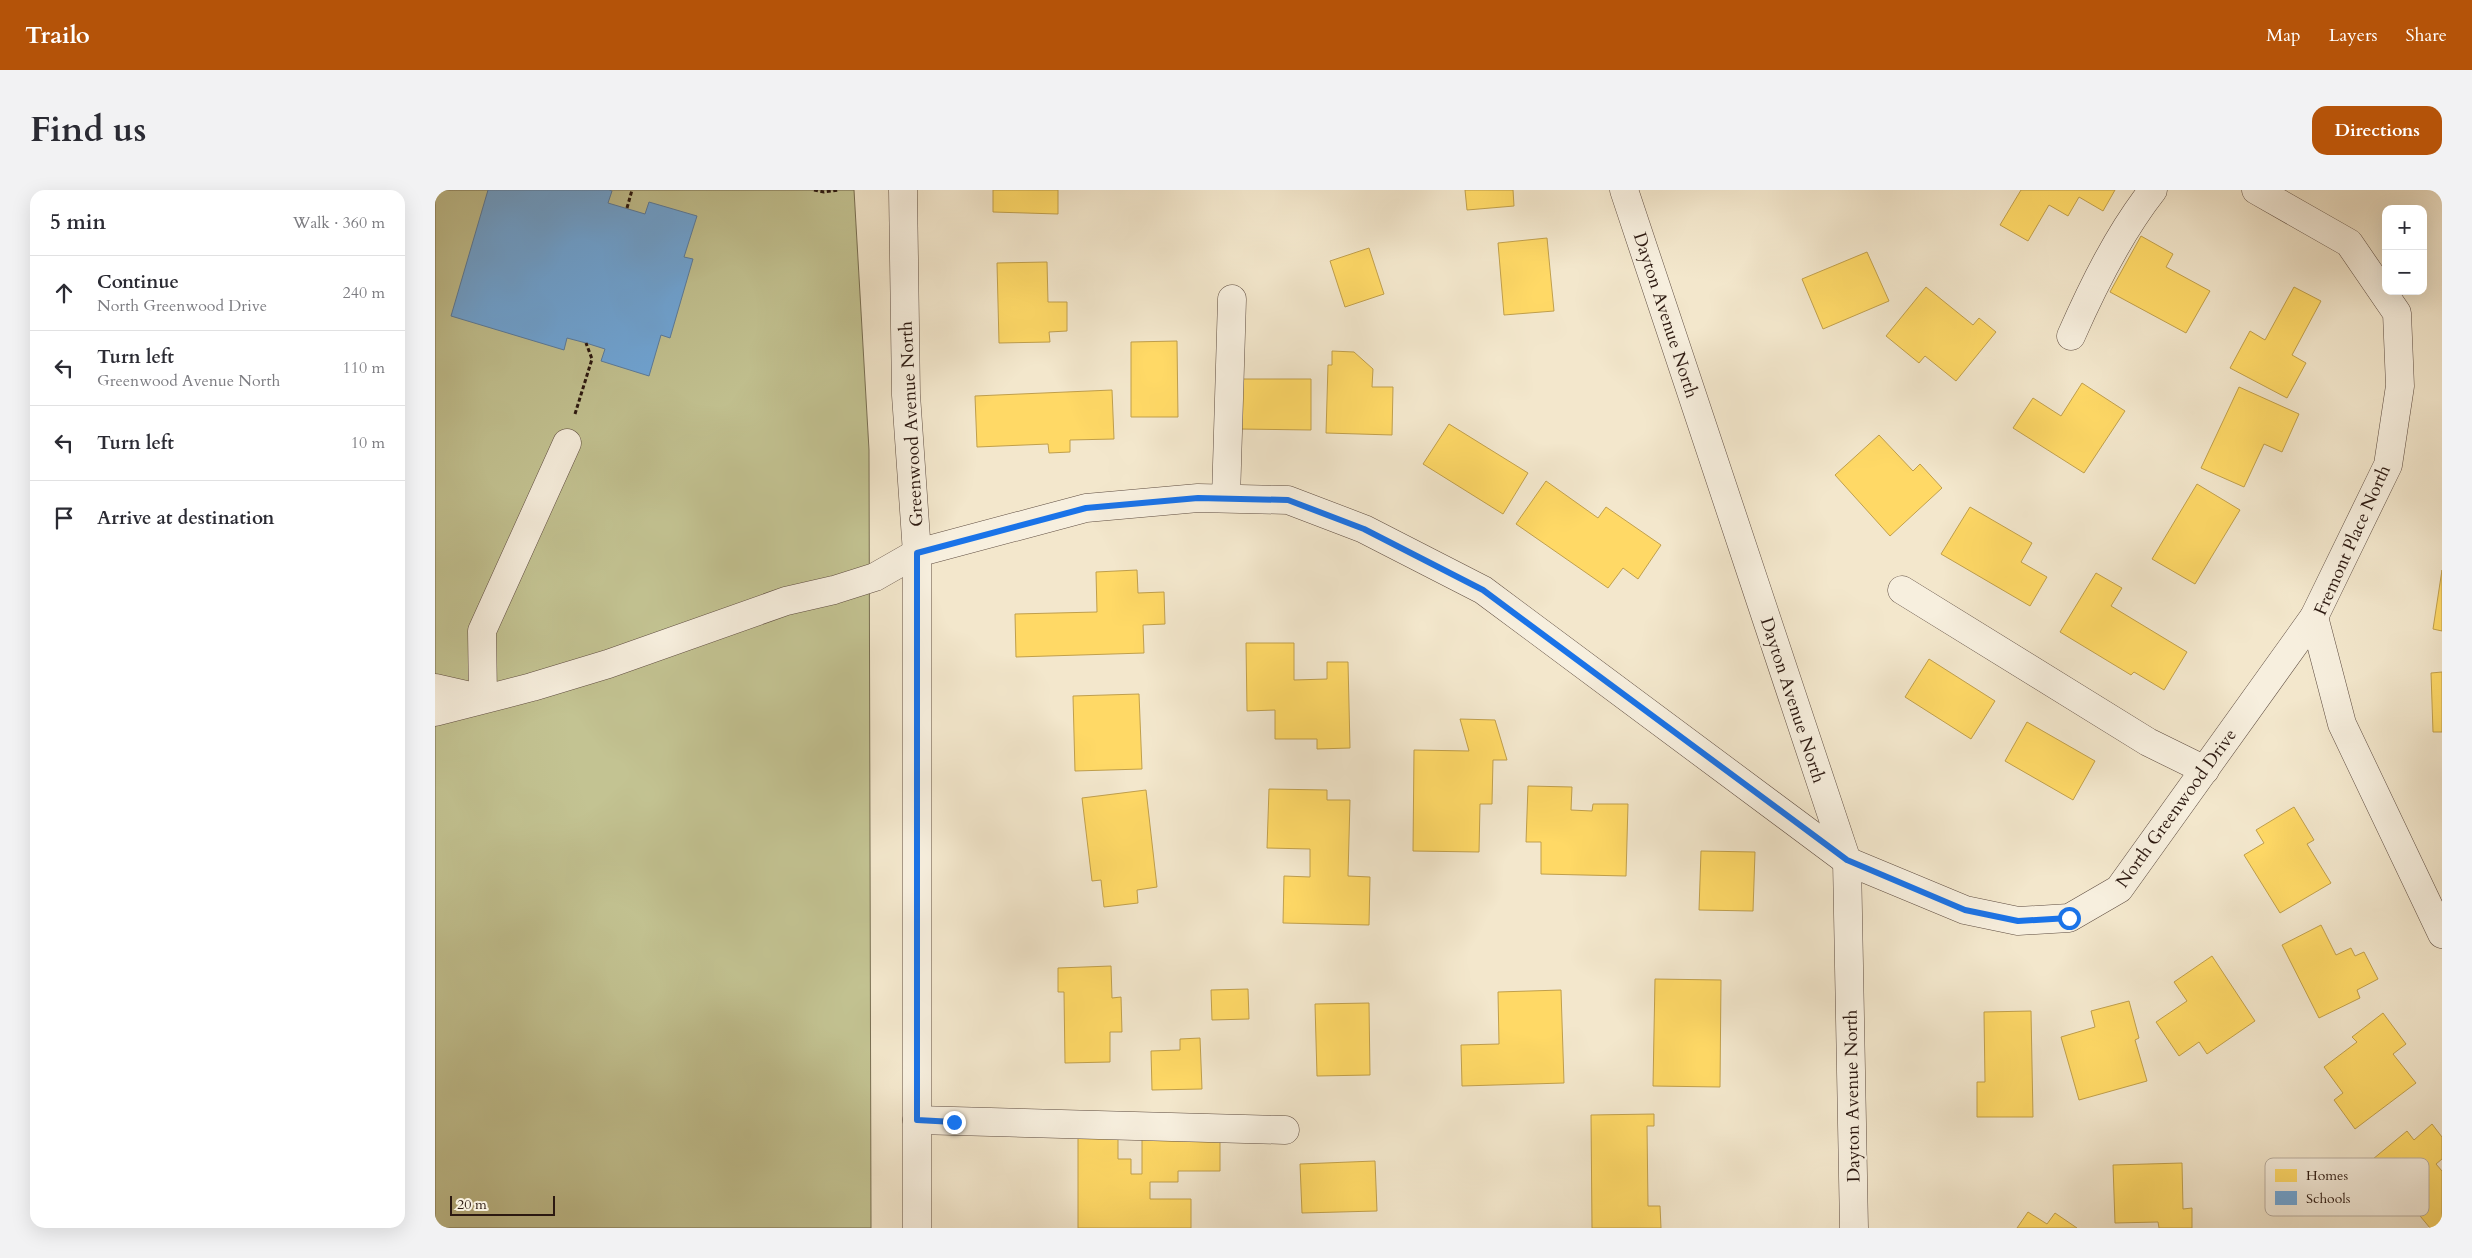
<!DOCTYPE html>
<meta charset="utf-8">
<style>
:root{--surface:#fff;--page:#f2f2f3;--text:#2b2b33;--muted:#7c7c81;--line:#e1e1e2;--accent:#b45309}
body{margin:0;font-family:Cardo,serif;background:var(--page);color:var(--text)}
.controls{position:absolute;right:15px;top:15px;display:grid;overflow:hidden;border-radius:10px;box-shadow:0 5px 20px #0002}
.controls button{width:45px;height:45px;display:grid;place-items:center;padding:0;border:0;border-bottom:1px solid var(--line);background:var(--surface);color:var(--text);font:25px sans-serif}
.scale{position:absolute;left:15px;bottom:12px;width:105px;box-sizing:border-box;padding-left:5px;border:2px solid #2c1911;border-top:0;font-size:14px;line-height:18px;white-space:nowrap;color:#2c1911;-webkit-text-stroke:4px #f7efde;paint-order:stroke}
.stop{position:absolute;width:15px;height:15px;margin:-11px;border:4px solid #1a73e8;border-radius:50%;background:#fff}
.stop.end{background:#1a73e8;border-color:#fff;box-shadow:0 1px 5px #0008}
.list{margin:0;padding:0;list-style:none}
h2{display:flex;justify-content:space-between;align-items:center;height:65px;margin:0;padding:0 20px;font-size:21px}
h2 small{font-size:16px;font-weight:400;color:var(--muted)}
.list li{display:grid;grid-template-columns:32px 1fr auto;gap:15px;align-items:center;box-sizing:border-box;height:75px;padding:0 20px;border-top:1px solid var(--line)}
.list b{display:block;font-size:19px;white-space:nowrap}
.list p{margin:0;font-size:16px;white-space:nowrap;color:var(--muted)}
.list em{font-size:16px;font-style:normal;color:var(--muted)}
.icon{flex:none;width:28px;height:28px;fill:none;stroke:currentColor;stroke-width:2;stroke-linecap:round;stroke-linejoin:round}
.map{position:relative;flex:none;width:2007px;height:1038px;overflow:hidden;border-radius:15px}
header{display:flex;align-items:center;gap:30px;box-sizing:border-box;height:70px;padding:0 25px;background:var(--accent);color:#fff}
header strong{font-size:24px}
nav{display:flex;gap:28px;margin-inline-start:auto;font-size:18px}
.intro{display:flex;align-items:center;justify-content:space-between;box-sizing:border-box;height:120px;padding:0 30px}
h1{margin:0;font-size:35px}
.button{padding:12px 22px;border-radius:15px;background:var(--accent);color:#fff;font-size:18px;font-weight:700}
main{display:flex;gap:30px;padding:0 30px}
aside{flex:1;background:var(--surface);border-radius:15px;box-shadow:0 5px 20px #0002}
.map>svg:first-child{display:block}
.green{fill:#c3c392;stroke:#786e52}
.homes{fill:#ffd966;stroke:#c09f4c}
.schools{fill:#6fa8dc;stroke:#5b7d9f}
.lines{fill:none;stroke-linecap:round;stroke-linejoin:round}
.minor-casing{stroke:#5e4c40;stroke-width:29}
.path{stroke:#2c1911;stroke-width:3;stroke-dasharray:4 2.5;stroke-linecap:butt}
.minor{stroke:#f7efde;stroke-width:28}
.route{stroke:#1a73e8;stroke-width:6}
.labels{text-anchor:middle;stroke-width:5;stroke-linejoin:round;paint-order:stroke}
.street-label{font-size:18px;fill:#2c1911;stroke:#f7efde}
.key{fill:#f7efde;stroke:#baafa0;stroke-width:1}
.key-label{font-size:14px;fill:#2c1911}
</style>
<header>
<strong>Trailo</strong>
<nav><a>Map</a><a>Layers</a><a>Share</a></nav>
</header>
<div class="intro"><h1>Find us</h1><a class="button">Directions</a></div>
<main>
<aside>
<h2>5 min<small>Walk · 360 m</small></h2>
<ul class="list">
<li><svg class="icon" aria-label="ahead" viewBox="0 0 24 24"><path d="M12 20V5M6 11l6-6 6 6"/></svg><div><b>Continue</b><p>North Greenwood Drive</p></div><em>240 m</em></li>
<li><svg class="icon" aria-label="left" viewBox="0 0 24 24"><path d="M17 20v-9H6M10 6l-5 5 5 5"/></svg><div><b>Turn left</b><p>Greenwood Avenue North</p></div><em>110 m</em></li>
<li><svg class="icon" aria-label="left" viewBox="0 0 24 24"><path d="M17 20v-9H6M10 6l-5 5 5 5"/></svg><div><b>Turn left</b></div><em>10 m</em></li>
<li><svg class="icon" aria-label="arrive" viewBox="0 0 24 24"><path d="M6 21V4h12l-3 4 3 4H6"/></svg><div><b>Arrive at destination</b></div></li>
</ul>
</aside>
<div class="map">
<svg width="2007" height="1038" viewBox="0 0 2007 1038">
<rect width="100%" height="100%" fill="#f3e7cc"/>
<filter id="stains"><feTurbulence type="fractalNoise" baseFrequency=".004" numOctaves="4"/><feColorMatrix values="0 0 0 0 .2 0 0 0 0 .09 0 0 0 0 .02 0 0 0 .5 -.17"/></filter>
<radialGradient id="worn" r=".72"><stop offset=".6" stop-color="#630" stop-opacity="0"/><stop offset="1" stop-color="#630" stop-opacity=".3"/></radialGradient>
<polygon class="green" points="0,0 419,0 434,260 436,1038 0,1038"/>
<g class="homes">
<polygon points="558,0 623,0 623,24 558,22"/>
<polygon points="1030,0 1078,0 1079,16 1032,20"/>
<polygon points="1586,0 1680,0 1668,21 1644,7 1633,26 1614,15 1593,51 1565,35"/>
<polygon points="1706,46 1738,64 1731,77 1775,101 1751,143 1675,102"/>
<polygon points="1112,48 1119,121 1069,125 1063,53"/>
<polygon points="934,58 949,104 910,117 895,71"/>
<polygon points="1432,62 1454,111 1388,139 1367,89"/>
<polygon points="612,72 613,112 632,112 632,141 614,142 615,152 564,153 562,73"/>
<polygon points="1491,97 1538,135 1544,128 1561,142 1521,191 1490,166 1484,173 1451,146"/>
<polygon points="1859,97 1886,111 1857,165 1871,173 1852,208 1795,178 1815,141 1830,150"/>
<polygon points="742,151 743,227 696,227 696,152"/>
<polygon points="897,161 919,162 938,179 937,197 958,197 957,245 891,243 893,175 897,175"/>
<polygon points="804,189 876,189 876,240 804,239"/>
<polygon points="1647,193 1690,221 1649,283 1578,238 1598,208 1626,226"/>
<polygon points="1804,197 1864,224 1847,262 1829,254 1809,297 1766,278"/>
<polygon points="677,200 679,249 635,250 635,262 614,263 613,254 542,257 540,206"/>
<polygon points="1014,234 1093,283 1068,324 988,274"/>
<polygon points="1444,245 1478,281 1485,274 1507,298 1455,346 1400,285"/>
<polygon points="1111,291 1163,328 1171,317 1226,355 1203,389 1188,378 1173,398 1081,334"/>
<polygon points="1762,294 1805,320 1760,394 1717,369"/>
<polygon points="1535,317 1597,353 1586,372 1612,387 1595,416 1506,364"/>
<polygon points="702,380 703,403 729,402 730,434 708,435 709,463 581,467 580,424 662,422 661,382"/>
<polygon points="2007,380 2007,441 1998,439"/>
<polygon points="1661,383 1687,398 1676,416 1752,462 1729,500 1699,482 1696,485 1625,442"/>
<polygon points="811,453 859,453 859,490 892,489 892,472 913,472 915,558 882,559 882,549 840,549 840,520 812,521"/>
<polygon points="1494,469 1560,511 1536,549 1470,507"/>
<polygon points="2007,482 2007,542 1998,542 1996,483"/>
<polygon points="704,504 707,579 640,581 638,506"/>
<polygon points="1025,529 1060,530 1072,570 1058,570 1057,614 1045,614 1044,662 978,661 979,560 1034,561"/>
<polygon points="1592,532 1660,571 1638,610 1570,571"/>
<polygon points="1093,596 1137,597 1136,620 1157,621 1158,614 1193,614 1191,686 1106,684 1106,652 1091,652"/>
<polygon points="834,599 892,600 892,610 915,610 913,686 935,687 934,735 848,733 849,686 875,687 875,659 832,658"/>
<polygon points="711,600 722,697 702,700 703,713 669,717 666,690 657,691 647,608"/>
<polygon points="1859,617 1879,650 1872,654 1896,693 1845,723 1809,665 1829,653 1821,640"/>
<polygon points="1266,661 1320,662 1318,721 1264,720"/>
<polygon points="1886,735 1901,765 1916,758 1920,766 1929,762 1943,789 1922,800 1925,808 1884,828 1847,755"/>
<polygon points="1777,766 1820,831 1772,864 1764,852 1744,866 1721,832 1752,811 1739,792"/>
<polygon points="676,776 677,808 686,807 687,842 675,842 675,872 630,873 629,802 623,802 623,778"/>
<polygon points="1220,789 1286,790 1285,897 1218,896"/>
<polygon points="813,799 814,829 777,830 776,800"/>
<polygon points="1126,800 1129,893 1027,896 1026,855 1064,854 1063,802"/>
<polygon points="1694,811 1704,848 1700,850 1712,891 1644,910 1626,847 1660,837 1656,821"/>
<polygon points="934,813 935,885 882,886 880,814"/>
<polygon points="1596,821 1598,927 1542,927 1542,892 1550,892 1549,822"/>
<polygon points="1948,823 1971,854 1958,864 1981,893 1920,939 1899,910 1908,903 1889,877 1922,852 1917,847"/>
<polygon points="765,848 767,899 717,900 716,861 745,860 745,849"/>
<polygon points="1219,924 1219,936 1212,936 1213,1016 1225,1016 1226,1038 1157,1038 1156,925"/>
<polygon points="1997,934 2007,947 2007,969 2001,974 2007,981 2007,1038 1995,1038 1938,969 1972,941 1979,950"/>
<polygon points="643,940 683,940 683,969 696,969 696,984 707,984 707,941 785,941 785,981 743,981 743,992 715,992 715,1009 756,1009 756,1038 643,1038"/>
<polygon points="940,971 942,1021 867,1023 865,974"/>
<polygon points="1747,973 1748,1019 1757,1018 1757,1038 1724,1038 1723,1032 1680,1033 1678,975"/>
<polygon points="1593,1022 1612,1034 1620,1023 1642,1038 1582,1038"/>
</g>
<polygon class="schools" points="53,0 174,0 177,1 173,13 210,24 214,12 262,26 249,67 258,69 235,148 226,145 214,186 166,171 170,159 151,153 132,148 129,160 16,126"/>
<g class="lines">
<defs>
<g id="minor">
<polyline points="468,0 471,205 482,363 482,1038"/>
<polyline points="1189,0 1412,671 1419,1038"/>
<path d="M1636,146C1658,96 1684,43 1718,0"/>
<polyline points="791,308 797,109"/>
<polyline points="1467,400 1713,552 1770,580"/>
<polyline points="1879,427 1907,534 2007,744"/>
<polyline points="0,498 44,508"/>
<polyline points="48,508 47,441 132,253"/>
<polyline points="0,522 97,497 173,474 351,411 399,400 440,387 482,363 651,318 763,308 853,310 929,339 1048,400 1412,671 1530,720 1583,731 1634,728 1684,699 1879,427 1953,275 1965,196 1962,123 1914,53 1821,0"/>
<polyline points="482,930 850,940"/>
</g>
</defs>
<use href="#minor" class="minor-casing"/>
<g class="path">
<polyline points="379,0 389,2 404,0"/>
<polyline points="192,18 197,0"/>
<polyline points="140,224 157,169 151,153"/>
</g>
<use href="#minor" class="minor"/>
</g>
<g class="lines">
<polyline class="route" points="519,932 482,930 482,363 651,318 763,308 853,310 929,339 1048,400 1412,670 1530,720 1583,731 1634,728"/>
</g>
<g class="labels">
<g class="street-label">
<text transform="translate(1231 125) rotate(72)" y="6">Dayton Avenue North</text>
<text transform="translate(476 234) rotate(-93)" y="6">Greenwood Avenue North</text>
<text transform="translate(1917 350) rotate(-66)" y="6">Fremont Place North</text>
<text transform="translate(1358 510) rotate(72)" y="6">Dayton Avenue North</text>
<text transform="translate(1741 618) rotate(-54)" y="6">North Greenwood Drive</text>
<text transform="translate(1417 906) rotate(-91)" y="6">Dayton Avenue North</text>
</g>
</g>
<rect x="1830" y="968" width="164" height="58" rx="8" class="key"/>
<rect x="1840" y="979" width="22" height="13" fill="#ffd966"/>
<rect x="1840" y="1001" width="22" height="14" fill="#6fa8dc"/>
<g class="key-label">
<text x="1871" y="990">Homes</text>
<text x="1871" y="1013">Schools</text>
</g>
<rect width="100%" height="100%" filter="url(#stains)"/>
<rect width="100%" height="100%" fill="url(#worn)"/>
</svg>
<div class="controls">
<button>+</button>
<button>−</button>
</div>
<div class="scale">20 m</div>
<div class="stop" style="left:1634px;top:728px"></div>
<div class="stop end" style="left:519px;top:932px"></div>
</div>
</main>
